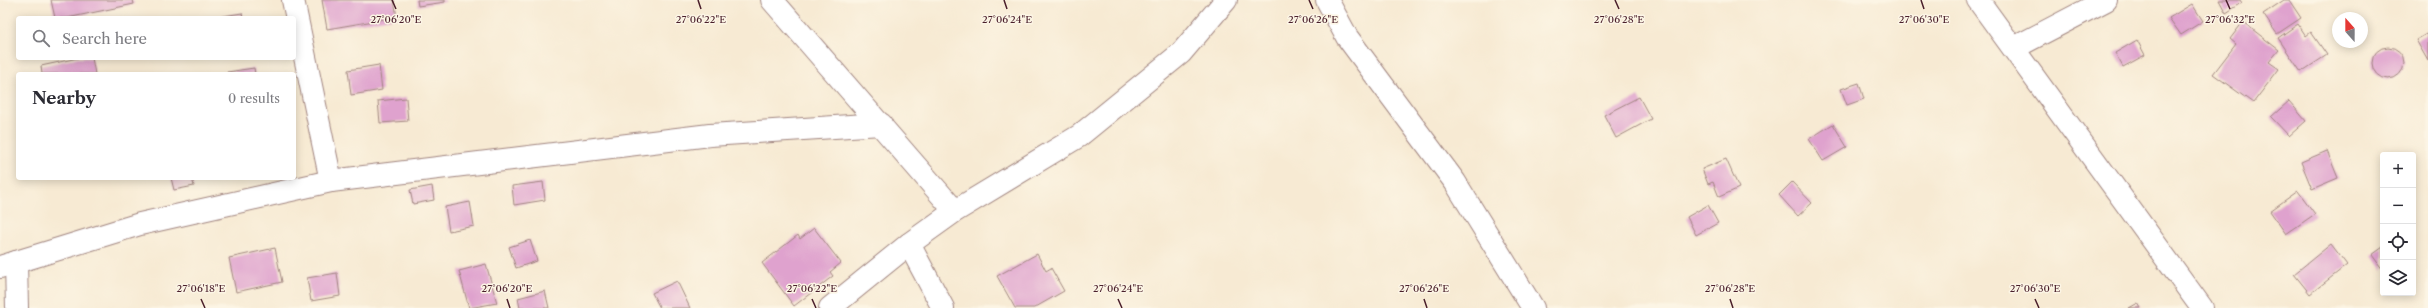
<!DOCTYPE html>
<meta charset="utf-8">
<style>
:root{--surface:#fff;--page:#f7f7f7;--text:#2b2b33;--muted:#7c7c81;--line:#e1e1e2}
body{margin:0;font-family:"Libre Caslon Text",serif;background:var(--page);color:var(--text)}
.controls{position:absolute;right:12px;bottom:12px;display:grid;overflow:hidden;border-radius:4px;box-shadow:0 2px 10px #0003}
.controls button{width:36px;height:36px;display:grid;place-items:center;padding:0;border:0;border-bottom:1px solid var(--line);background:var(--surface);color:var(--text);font:20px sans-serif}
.compass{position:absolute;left:2332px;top:12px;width:36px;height:36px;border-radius:50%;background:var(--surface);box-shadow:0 2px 10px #0003;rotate:339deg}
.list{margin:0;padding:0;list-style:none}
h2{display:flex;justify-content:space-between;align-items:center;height:52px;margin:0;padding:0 16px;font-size:17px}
h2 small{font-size:13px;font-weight:400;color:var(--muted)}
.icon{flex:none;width:22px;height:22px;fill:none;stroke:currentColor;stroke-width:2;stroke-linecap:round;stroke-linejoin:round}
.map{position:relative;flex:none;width:2428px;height:308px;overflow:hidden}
.search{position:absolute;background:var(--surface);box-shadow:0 2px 10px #0003;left:16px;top:16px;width:280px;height:44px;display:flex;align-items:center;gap:10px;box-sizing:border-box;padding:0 14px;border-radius:4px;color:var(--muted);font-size:15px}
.panel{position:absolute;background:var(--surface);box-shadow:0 2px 10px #0003;left:16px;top:72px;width:280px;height:108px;border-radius:4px}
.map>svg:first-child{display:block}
.building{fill:#dfa2ce}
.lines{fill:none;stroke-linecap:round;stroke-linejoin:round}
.minor-casing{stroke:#a0847f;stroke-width:24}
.minor{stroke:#fff;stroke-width:22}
.ticks{fill:none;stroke:#4a1f2b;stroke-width:1.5}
.ticks-label{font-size:10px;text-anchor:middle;fill:#4a1f2b;stroke:#fcf5e5;stroke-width:3;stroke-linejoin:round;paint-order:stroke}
</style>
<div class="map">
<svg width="2428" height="308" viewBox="0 0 2428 308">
<rect width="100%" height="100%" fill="#fcf5e5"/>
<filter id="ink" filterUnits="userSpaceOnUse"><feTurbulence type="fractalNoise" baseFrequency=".025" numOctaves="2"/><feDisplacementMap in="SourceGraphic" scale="8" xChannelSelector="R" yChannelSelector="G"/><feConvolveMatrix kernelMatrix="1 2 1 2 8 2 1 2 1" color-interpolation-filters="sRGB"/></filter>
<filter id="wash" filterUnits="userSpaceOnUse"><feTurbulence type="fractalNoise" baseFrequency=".012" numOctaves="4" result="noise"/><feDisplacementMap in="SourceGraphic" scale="16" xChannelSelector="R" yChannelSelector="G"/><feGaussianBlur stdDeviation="0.9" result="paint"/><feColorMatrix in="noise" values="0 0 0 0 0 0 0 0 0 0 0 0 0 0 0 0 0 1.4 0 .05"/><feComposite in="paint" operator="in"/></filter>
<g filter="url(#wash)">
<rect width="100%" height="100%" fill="#f7ead3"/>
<g id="blocks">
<g class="building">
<polygon points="51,0 133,0 134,4 67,18 55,18"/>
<polygon points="322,0 394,0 397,17 327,29"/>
<polygon points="417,0 445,0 445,2 418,6"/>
<polygon points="2219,0 2240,0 2242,3 2226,13"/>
<polygon points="2284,0 2289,0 2301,18 2277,34 2263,14"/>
<polygon points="2192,4 2203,21 2181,35 2169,18"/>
<polygon points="242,13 243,18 217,18 217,17"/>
<polygon points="2243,22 2279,50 2269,62 2279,69 2253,103 2213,74 2236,44 2230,39"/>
<polygon points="2298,24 2306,36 2311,32 2327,55 2301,72 2278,38"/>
<polygon points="2428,33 2428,61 2416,40"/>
<polygon points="2137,40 2145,55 2123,67 2115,53"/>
<circle cx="2388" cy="63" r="16"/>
<polygon points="78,58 92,58 95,74 42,74 41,66"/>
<polygon points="379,65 382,90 351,95 348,70"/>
<polygon points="254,68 255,74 228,74 227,72"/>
<polygon points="1859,83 1864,99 1847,105 1841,89"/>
<polygon points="1639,97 1651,119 1616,138 1604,115"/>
<polygon points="406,98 408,121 380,123 378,101"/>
<polygon points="2289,101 2306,121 2289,136 2271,117"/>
<polygon points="1833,124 1847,147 1823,161 1809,139"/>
<polygon points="2327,151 2338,178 2312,189 2301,162"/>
<polygon points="1726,159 1739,188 1719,197 1713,182 1708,184 1702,169"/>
<polygon points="171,178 192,178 194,186 174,190"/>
<polygon points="543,182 545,200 514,205 512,186"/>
<polygon points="1792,182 1812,203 1798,216 1779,195"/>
<polygon points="432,186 434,200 413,204 410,190"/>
<polygon points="2298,191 2315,214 2286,234 2270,211"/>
<polygon points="470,202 474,226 449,231 445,207"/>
<polygon points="1708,205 1718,223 1696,235 1687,217"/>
<polygon points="814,228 841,263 830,272 833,276 794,306 762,263 798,235 800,239"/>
<polygon points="530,240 537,261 516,268 509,247"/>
<polygon points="2331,244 2347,265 2310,294 2294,274"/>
<polygon points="2383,247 2383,270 2372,255"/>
<polygon points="275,248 282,282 236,292 229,258"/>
<polygon points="1037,254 1046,271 1051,268 1064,291 1034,308 1015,308 997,276"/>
<polygon points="486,264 497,303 469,308 459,271"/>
<polygon points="337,273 340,296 311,301 307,278"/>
<polygon points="677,281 690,308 660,308 652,293"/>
<polygon points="545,291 549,308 520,308 518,298"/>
<polygon points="2138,303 2141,308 2129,308"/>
</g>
</g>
</g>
<g filter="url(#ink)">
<use href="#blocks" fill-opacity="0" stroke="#a0847f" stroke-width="1"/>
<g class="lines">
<defs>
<g id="minor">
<polyline points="293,0 331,181"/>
<polyline points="772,0 955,211"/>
<polyline points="1327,0 1347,37 1455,182 1533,308"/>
<polyline points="1978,0 2202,308"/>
<polyline points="2014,48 2106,0"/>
<polyline points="909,244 943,308"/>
<polyline points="16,262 17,308"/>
<polyline points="0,267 140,224 331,181 710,135 881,124"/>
<polyline points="830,308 909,244 955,211 1079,136 1181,53 1226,0"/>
</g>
</defs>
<use href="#minor" class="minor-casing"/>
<use href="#minor" class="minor"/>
</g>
</g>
<path class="ticks" d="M392,0L396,9M698,0L701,9M1004,0L1007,9M1309,0L1313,9M1615,0L1619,9M1921,0L1924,9M2226,0L2230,9M201,299L205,308M507,299L510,308M812,299L816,308M1118,299L1122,308M1424,299L1427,308M1730,299L1733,308M2035,299L2039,308"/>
<g class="ticks-label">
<text x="396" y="23">27°06'20"E</text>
<text x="701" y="23">27°06'22"E</text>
<text x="1007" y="23">27°06'24"E</text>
<text x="1313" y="23">27°06'26"E</text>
<text x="1619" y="23">27°06'28"E</text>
<text x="1924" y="23">27°06'30"E</text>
<text x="2230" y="23">27°06'32"E</text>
<text x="201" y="292">27°06'18"E</text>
<text x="507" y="292">27°06'20"E</text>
<text x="812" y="292">27°06'22"E</text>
<text x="1118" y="292">27°06'24"E</text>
<text x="1424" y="292">27°06'26"E</text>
<text x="1730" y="292">27°06'28"E</text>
<text x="2035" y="292">27°06'30"E</text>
</g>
</svg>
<div class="controls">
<button>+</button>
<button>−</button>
<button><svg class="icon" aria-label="locate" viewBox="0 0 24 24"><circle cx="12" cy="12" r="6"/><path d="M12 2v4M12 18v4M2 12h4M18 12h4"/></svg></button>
<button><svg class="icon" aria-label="layers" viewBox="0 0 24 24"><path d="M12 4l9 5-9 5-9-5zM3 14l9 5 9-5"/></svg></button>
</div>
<svg class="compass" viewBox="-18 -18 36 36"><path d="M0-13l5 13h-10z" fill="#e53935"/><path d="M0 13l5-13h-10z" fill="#7c7c81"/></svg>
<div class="search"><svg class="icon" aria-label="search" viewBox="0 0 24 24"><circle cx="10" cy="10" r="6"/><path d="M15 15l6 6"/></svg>Search here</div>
<section class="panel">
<h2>Nearby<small>0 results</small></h2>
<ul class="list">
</ul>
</section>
</div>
